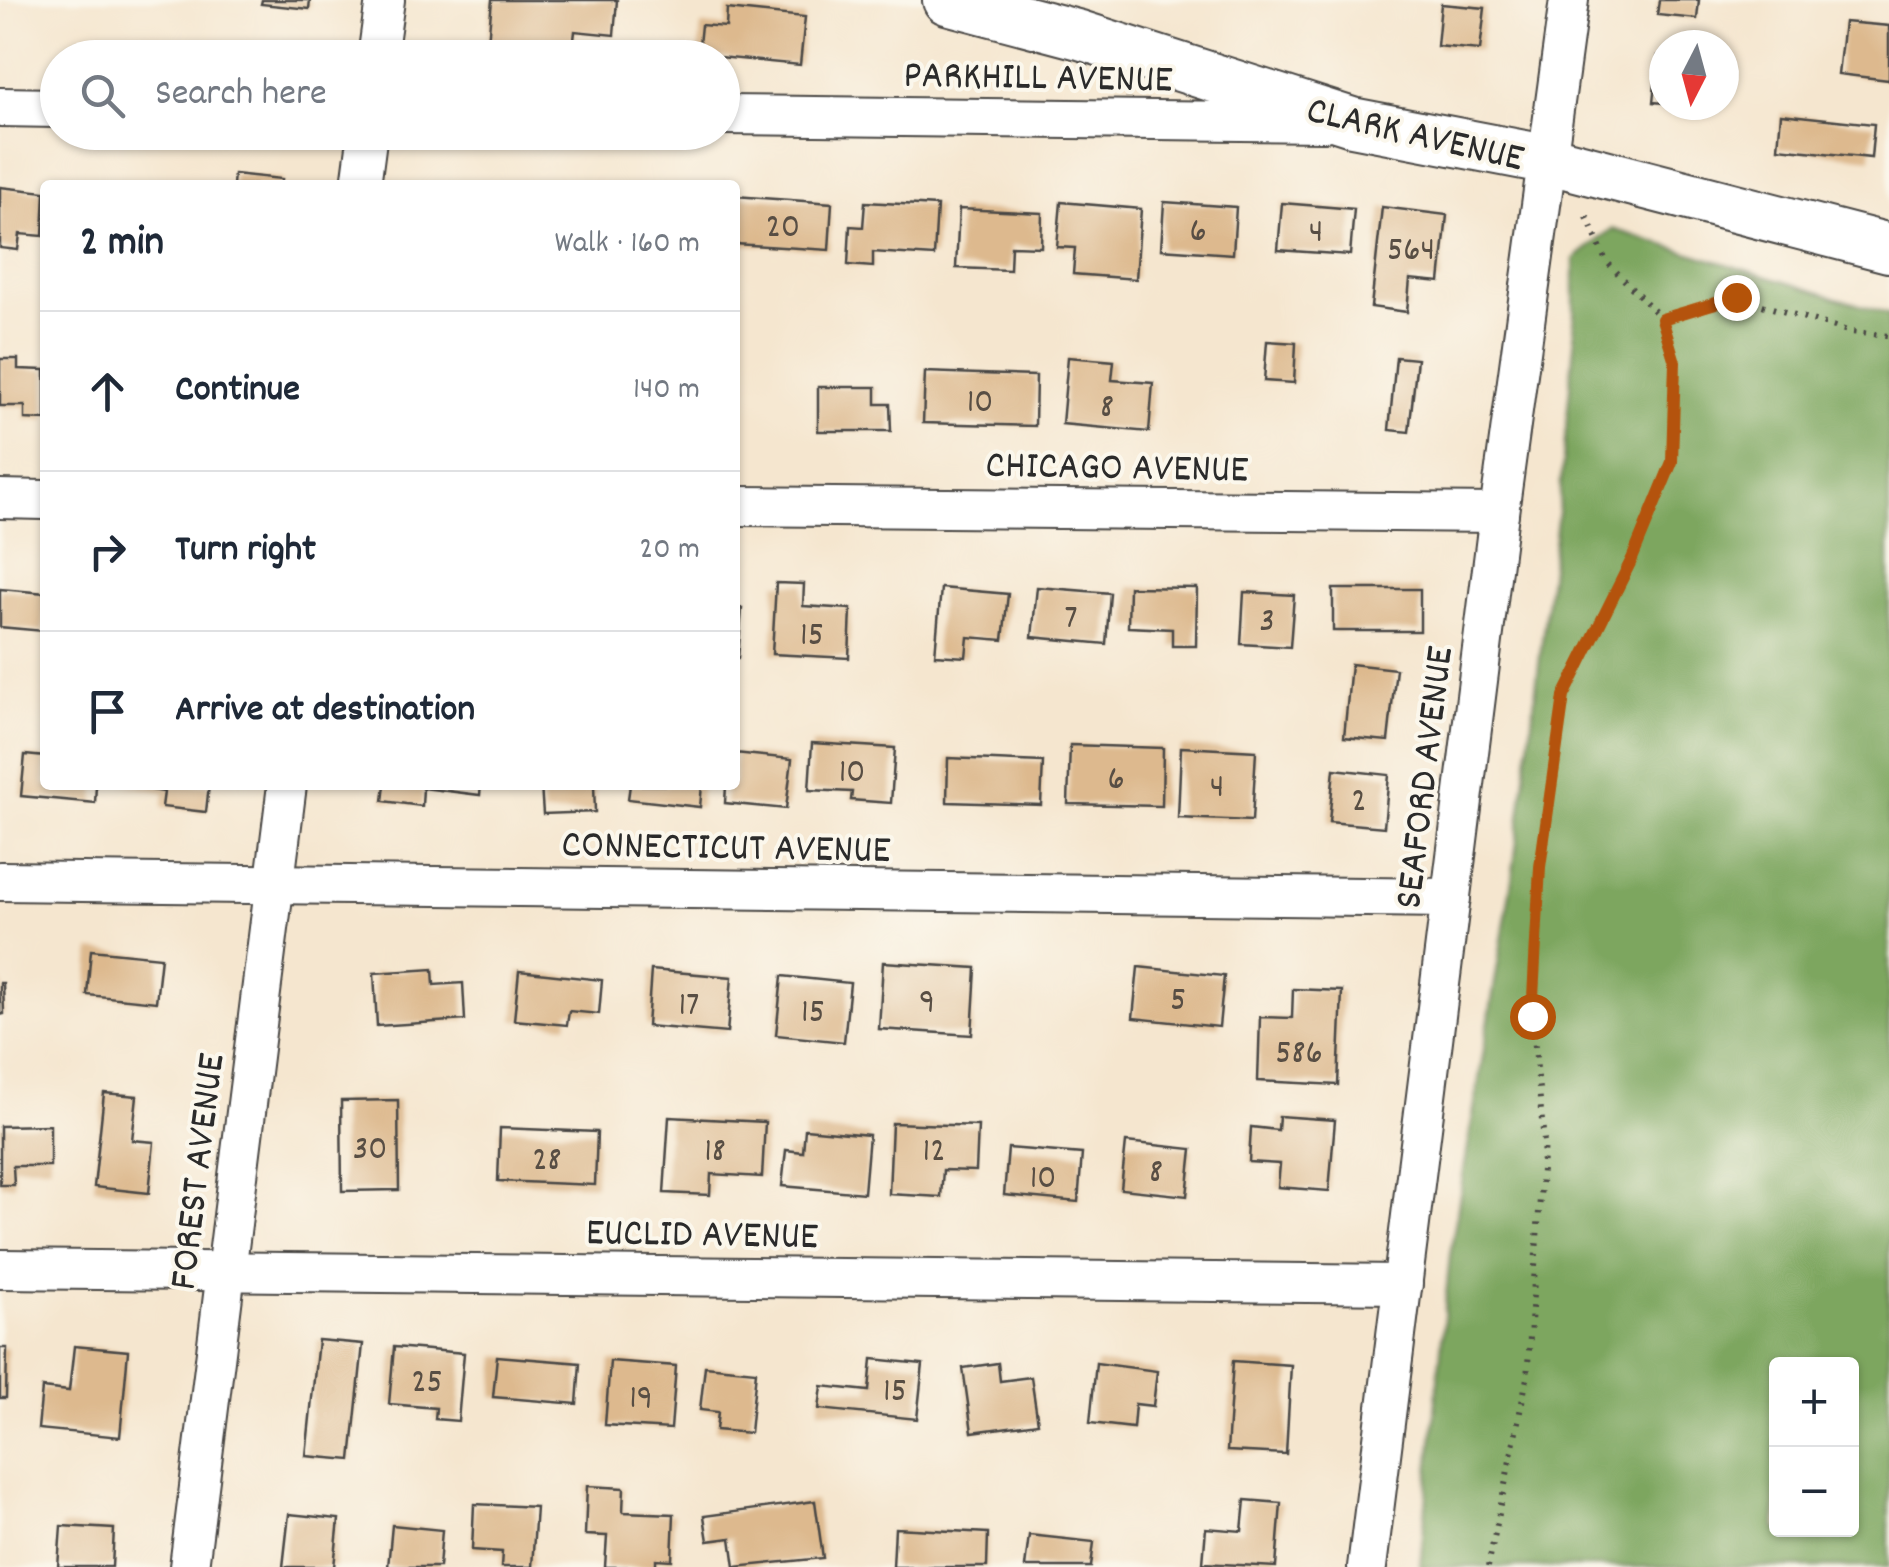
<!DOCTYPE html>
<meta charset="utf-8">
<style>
:root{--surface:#fff;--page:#f2f2f3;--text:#1f2937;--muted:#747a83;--line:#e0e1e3}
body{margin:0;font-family:Dekko,sans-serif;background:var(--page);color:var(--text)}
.controls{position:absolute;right:30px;bottom:30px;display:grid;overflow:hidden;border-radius:10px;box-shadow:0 2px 8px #0004}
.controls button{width:90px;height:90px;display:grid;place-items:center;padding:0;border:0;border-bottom:2px solid var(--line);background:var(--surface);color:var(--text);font:50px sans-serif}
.compass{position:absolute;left:1649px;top:30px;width:90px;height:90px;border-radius:50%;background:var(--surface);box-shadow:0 2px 8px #0004;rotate:186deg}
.stop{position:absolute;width:30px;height:30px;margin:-22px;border:8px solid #b45309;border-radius:50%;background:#fff}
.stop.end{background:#b45309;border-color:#fff;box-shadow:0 2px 10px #0008}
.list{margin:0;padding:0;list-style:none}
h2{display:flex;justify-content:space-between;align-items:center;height:130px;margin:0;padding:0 40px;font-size:42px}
h2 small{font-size:32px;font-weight:400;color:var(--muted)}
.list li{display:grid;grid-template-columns:65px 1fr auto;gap:30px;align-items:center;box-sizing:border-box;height:160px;padding:0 40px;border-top:2px solid var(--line)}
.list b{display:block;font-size:38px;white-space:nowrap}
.list em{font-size:32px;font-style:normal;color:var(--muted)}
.icon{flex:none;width:55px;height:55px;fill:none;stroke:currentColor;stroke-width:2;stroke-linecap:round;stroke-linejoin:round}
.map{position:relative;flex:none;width:1889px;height:1567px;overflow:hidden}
.search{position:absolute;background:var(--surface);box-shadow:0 2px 8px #0004;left:40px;top:40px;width:700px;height:110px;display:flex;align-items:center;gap:25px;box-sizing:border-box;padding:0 35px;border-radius:55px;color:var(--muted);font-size:38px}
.panel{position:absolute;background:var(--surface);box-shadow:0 2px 8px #0004;left:40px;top:180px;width:700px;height:610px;border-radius:10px}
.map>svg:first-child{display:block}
.forest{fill:#7da65f;stroke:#546845;stroke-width:2.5;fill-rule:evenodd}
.building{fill:#ddb98e}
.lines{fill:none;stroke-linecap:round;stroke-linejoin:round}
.minor-casing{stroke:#494744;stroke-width:42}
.tertiary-casing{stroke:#494744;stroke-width:52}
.path{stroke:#494744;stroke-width:6;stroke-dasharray:2.5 8;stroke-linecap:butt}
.minor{stroke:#fff;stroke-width:38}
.tertiary{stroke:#fff;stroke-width:48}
.route{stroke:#b45309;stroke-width:12}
.labels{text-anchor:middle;stroke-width:8;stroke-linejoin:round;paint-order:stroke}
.number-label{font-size:35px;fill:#584e44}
.street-label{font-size:40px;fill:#2b2b2b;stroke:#fbf7ec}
</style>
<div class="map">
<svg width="1889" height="1567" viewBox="0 0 1889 1567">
<rect width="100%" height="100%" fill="#fbf7ec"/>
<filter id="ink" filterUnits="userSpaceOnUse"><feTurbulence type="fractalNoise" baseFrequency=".01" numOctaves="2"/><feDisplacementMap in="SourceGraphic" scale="20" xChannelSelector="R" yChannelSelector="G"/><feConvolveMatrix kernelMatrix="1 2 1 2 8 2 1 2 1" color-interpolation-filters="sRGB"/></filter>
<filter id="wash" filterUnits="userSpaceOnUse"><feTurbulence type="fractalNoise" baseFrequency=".0048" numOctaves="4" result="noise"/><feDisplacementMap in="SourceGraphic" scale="40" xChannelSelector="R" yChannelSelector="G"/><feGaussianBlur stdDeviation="2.25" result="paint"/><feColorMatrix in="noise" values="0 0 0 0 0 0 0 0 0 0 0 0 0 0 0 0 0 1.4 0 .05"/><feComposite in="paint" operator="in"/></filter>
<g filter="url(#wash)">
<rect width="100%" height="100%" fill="#f5e6cf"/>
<path class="forest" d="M1612,229L1889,314V1567H1420L1450,1255L1513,873L1559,504L1574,343V259ZM1776,1364H1852V1530H1776Z"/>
<g id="blocks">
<g class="building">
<polygon points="262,0 310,0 309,9 261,4"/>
<polygon points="492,0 617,0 614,35 575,31 572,58 487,53"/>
<polygon points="1659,0 1699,0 1697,19 1657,15"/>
<polygon points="1441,4 1485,8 1480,50 1437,46"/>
<polygon points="727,9 805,17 800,65 698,55 701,25 726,27"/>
<polygon points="1844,22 1889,26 1889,80 1838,74"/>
<polygon points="1658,56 1664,57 1664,103 1653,102"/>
<polygon points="1781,114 1874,124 1871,158 1778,148"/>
<polygon points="234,174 282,179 281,185 233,185"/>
<polygon points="0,187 45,192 43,236 20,234 18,250 0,248"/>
<polygon points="735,196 832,203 829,250 735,244"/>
<polygon points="865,202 937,206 934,256 873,252 873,267 848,265 850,226 863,227"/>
<polygon points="1061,202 1141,209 1136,279 1073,274 1075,248 1057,247"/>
<polygon points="1164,202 1236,207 1233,254 1161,249"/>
<polygon points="1282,203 1354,209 1350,255 1278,250"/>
<polygon points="1382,207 1447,215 1440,282 1410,279 1407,312 1371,307"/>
<polygon points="959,209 1042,213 1041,247 1011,246 1010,270 956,268"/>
<polygon points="1267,341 1296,343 1294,383 1264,381"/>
<polygon points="1068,357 1114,361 1112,380 1153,383 1149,432 1062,424"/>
<polygon points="1396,357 1417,359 1409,432 1389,430"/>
<polygon points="0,359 18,359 18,369 45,370 45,420 25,419 25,406 0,406"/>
<polygon points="925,372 1036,376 1035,426 923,423"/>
<polygon points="818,387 876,387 876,404 890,404 891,431 818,431"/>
<polygon points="776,583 804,584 803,606 851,609 849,658 772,654"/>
<polygon points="1037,587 1110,593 1106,644 1032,637"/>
<polygon points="1129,587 1197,588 1196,646 1172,646 1172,629 1128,627"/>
<polygon points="941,588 1008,594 1003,640 968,637 966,657 935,655"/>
<polygon points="0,589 45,593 43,631 0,627"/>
<rect x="1333" y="589" width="87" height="42"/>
<polygon points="1244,592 1294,595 1290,647 1241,644"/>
<polygon points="735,608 742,608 738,658 735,658"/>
<polygon points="1351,664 1396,669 1388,741 1344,737"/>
<polygon points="812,743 895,748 891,803 851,800 852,792 809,790"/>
<polygon points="1070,745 1163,748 1162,806 1068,804"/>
<polygon points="1181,747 1256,751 1252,821 1178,818"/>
<polygon points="735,753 792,759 786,809 725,803 726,785 735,785"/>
<polygon points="25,755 45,757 45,785 96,785 95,803 21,796"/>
<polygon points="948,758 1043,762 1041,805 947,802"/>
<polygon points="1334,769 1389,775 1384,827 1329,822"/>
<polygon points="122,785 209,785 206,812 162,807 164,792"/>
<polygon points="385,785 481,785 480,795 423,788 422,806 383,801"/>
<polygon points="541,785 594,785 595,812 543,814"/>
<polygon points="630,785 702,785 700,807 628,799"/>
<polygon points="91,950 161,957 156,1002 87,995"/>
<polygon points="883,962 976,968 972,1035 879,1029"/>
<polygon points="1138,967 1224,976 1219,1027 1133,1018"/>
<polygon points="433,969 434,985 463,983 465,1020 377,1026 374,973"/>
<polygon points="651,970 732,977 727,1033 647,1026"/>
<polygon points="519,971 602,980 599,1014 569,1011 567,1025 514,1020"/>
<polygon points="782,976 850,983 844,1042 776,1035"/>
<polygon points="0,983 3,983 4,1014 0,1015"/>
<polygon points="1293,989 1342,991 1338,1085 1258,1081 1260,1017 1292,1018"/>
<polygon points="104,1093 137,1096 132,1140 154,1142 149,1193 94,1187"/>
<polygon points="398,1100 399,1190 342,1191 341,1101"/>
<polygon points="1279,1116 1335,1120 1329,1191 1278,1187 1280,1164 1249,1162 1251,1127 1278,1130"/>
<polygon points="669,1117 765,1122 762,1177 711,1174 710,1195 664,1193"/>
<polygon points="892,1123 978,1126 976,1171 943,1170 941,1197 889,1194"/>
<polygon points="50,1125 50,1166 13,1166 14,1185 0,1185 0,1126"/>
<polygon points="500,1128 597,1132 595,1185 498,1181"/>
<polygon points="805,1129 869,1135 864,1193 782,1186 786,1150 803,1152"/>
<polygon points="1126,1142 1192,1149 1187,1196 1121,1189"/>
<polygon points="1008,1148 1082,1154 1078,1202 1004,1195"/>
<polygon points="318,1340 363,1344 351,1460 306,1456"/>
<polygon points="74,1346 128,1351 120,1437 38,1429 42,1388 69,1391"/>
<polygon points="394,1347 464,1353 458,1421 435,1419 436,1408 389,1404"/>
<polygon points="0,1348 7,1348 6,1398 0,1398"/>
<polygon points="497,1356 580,1363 577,1404 493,1397"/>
<polygon points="872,1359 923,1364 917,1419 819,1409 822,1386 869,1391"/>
<polygon points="610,1361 676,1366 671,1429 605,1425"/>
<polygon points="1233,1361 1291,1365 1286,1454 1227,1451"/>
<polygon points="998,1363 1000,1381 1031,1377 1038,1423 972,1432 963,1368"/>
<polygon points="1096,1363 1157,1371 1153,1406 1135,1404 1133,1428 1090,1423"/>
<polygon points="705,1366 756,1371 750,1433 716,1430 718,1412 700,1410"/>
<polygon points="587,1486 624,1488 623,1512 674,1514 672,1560 656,1559 656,1567 605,1567 607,1536 585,1535"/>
<polygon points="1245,1500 1281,1503 1276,1567 1203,1563 1206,1528 1242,1531"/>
<polygon points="815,1501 823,1558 735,1567 731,1538 708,1541 704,1516"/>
<polygon points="474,1504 536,1507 532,1567 501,1567 502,1552 472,1550"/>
<polygon points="289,1514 339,1519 334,1567 283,1567"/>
<polygon points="392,1525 442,1530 439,1567 388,1567"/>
<polygon points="61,1526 114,1529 112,1567 58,1567"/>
<polygon points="895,1528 988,1533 987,1567 893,1567"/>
<polygon points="1029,1535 1094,1542 1091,1567 1025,1567"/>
</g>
</g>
</g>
<g filter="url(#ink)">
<use href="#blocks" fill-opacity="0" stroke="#494744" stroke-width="2.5"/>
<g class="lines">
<defs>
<g id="minor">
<polyline points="377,58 385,0"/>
<polyline points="0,107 58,108"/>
<polyline points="722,115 1324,122"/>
<polyline points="361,185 368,132"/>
<polyline points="0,499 45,500"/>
<polyline points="735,506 1499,513"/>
<polyline points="0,881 1451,898"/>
<polyline points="0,1269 1403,1284"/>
<polyline points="189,1567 287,785"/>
<polyline points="1367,1567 1499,513 1569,0"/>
</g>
<polyline id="tertiary" points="947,0 1080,35 1352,122 1550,160 1889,248"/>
</defs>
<use href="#minor" class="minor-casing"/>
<use href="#tertiary" class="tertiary-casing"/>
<g class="path">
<polyline points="1662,319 1736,297 1851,332 1889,336"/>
<polyline points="1488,1567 1527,1378 1544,1142 1532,1016 1541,867 1564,696 1632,559 1672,462 1675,361 1662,319 1606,261 1584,210"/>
</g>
<use href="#minor" class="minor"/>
<use href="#tertiary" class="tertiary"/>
</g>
</g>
<g class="lines" filter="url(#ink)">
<polyline class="route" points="1532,1016 1540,867 1564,696 1632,559 1672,462 1675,362 1662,319 1736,297"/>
</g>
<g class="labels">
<g class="number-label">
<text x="783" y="236">20</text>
<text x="1198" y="240">6</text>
<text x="1316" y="241">4</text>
<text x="1411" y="259">564</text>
<text x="980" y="411">10</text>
<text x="1107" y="416">8</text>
<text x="1071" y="627">7</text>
<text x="1267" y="630">3</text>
<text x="812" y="644">15</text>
<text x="852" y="781">10</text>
<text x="1116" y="788">6</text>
<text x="1217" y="796">4</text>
<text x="1359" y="810">2</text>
<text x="1178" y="1009">5</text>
<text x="927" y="1011">9</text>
<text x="689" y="1014">17</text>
<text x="813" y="1021">15</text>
<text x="1299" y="1062">586</text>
<text x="370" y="1158">30</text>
<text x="715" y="1160">18</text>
<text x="934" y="1160">12</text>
<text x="547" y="1169">28</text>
<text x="1156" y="1181">8</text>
<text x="1043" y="1187">10</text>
<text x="427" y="1391">25</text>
<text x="895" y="1400">15</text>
<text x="641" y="1407">19</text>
</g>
<g class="street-label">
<text transform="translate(1038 74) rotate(1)" y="14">PARKHILL AVENUE</text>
<text transform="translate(1416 131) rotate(13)" y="14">CLARK AVENUE</text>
<text transform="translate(1117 464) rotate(1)" y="14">CHICAGO AVENUE</text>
<text transform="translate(1421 777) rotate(-83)" y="14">SEAFORD AVENUE</text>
<text transform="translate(726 844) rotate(1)" y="14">CONNECTICUT AVENUE</text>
<text transform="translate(194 1171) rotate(-83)" y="14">FOREST AVENUE</text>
<text transform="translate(702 1231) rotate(1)" y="14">EUCLID AVENUE</text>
</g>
</g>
</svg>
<div class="controls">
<button>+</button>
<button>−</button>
</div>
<svg class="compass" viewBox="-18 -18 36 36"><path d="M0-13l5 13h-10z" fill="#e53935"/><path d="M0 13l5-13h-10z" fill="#747a83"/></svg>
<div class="stop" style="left:1532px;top:1016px"></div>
<div class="stop end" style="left:1736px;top:297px"></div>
<div class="search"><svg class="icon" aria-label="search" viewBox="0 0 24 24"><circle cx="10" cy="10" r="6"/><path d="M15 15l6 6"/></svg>Search here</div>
<section class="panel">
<h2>2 min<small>Walk · 160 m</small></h2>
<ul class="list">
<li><svg class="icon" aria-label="ahead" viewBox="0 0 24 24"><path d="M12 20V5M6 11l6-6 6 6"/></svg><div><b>Continue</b></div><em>140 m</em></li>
<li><svg class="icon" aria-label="right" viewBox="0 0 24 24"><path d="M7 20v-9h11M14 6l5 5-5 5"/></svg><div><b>Turn right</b></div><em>20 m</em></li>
<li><svg class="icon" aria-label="arrive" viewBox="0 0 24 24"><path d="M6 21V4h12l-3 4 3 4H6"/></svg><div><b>Arrive at destination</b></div></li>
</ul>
</section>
</div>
